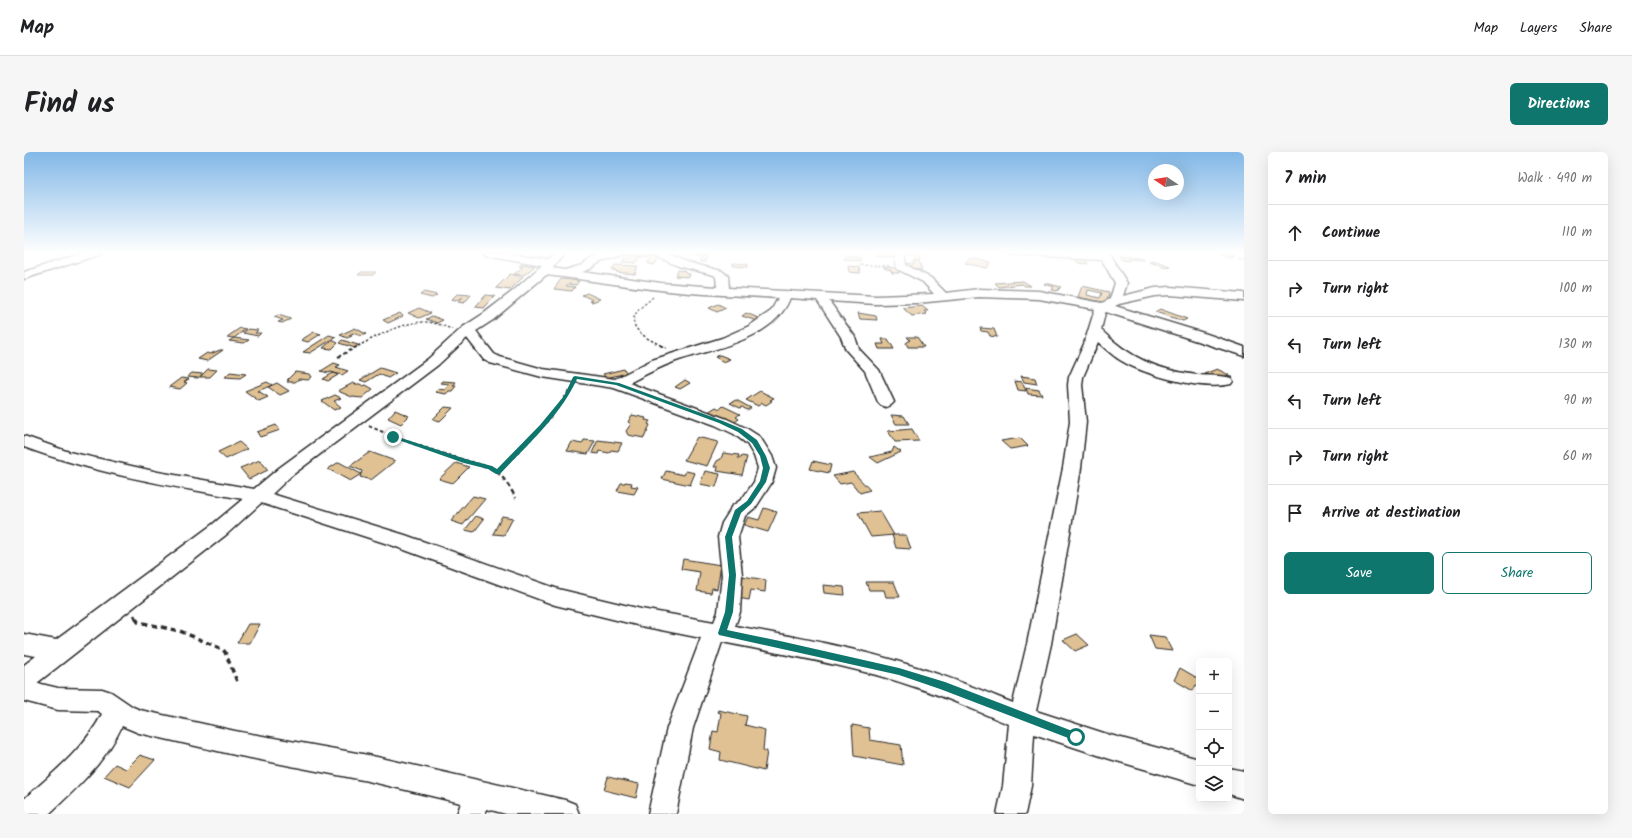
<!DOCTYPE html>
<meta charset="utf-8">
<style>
:root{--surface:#fff;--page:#f6f6f6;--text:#202124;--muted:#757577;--line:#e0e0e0;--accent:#0f766e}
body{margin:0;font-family:Kalam,sans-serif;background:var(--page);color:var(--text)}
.controls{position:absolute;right:12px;bottom:12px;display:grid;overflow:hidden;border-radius:6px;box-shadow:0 4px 16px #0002}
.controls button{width:36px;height:36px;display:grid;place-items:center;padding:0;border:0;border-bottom:1px solid var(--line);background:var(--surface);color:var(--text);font:20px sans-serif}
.compass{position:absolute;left:1124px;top:12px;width:36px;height:36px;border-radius:50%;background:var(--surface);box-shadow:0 4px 16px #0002;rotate:282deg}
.stop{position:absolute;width:12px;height:12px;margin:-9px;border:3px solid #0f766e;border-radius:50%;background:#fff}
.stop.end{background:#0f766e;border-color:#fff;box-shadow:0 1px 4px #0008}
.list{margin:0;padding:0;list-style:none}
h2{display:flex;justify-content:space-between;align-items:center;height:52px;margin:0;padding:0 16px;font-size:17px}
h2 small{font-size:13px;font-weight:400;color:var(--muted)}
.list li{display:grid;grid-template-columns:26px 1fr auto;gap:12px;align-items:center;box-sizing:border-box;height:56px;padding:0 16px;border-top:1px solid var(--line)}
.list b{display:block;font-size:15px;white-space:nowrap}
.list em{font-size:13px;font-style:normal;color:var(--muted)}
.actions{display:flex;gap:8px;padding:12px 16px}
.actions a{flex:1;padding:9px 0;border:1px solid var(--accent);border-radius:6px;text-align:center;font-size:14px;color:var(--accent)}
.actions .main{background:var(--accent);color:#fff}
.icon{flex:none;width:22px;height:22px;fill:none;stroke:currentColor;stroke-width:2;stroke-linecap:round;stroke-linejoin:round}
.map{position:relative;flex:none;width:1220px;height:662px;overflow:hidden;border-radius:6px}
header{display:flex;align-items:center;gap:24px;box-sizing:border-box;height:56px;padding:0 20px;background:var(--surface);border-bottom:1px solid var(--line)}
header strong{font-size:19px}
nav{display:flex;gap:22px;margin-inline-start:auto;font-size:14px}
.intro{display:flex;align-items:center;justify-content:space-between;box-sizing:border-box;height:96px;padding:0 24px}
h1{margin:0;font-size:28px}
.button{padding:10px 18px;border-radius:6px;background:var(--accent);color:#fff;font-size:14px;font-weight:700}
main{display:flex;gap:24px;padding:0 24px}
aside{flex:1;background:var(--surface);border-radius:6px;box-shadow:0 4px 16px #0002}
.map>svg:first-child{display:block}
.building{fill:#e0c193;stroke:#2b2b2b;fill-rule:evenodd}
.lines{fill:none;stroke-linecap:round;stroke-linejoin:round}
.minor-casing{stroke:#2b2b2b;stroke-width:3}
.path-far3{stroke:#2b2b2b;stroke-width:1.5;stroke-dasharray:2.5 2;stroke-linecap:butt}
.path-far2{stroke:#2b2b2b;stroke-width:2;stroke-dasharray:3.5 2.5;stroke-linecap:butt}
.path-far1{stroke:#2b2b2b;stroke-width:2.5;stroke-dasharray:4.5 3.5;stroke-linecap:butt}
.path{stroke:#2b2b2b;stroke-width:3.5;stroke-dasharray:5.5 4;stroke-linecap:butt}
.minor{fill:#fff;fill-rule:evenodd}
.route{fill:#0f766e}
</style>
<header>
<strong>Map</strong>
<nav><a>Map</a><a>Layers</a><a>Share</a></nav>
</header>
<div class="intro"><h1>Find us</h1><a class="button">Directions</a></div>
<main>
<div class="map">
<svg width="1220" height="662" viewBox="0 0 1220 662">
<rect width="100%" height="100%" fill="#fff"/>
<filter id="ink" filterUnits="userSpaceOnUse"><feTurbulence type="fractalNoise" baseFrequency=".025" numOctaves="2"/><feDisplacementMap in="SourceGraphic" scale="8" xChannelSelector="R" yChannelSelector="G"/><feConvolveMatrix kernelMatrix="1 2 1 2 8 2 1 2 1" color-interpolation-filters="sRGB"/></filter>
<g filter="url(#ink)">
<g class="building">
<polygon points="602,100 618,101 627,104 625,106 600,102"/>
<polygon points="852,100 872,100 873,106 851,104"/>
<polygon points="880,100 894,100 896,108 891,108 890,103 880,102"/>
<polygon points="1198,101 1210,104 1207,106 1195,103"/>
<polygon points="604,103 617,105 612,111 598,110"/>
<polygon points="671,103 683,104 681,110 676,110 677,105 671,105"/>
<polygon points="821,103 837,106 836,109 820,107"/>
<polygon points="1095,104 1118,106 1121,108 1104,107 1105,109 1098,108"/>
<polygon points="628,105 635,106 630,113 625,112 624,110"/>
<polygon points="945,106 967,110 963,116 941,111"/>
<polygon points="1051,107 1061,107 1064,112 1054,111"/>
<polygon points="1129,108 1146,114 1142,115 1125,110"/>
<polygon points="889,109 895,109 898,118 881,117 880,111 890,112"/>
<polygon points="709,111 724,112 723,115 709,114"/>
<polygon points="498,112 511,114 500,123 490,122 499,115 495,114"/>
<polygon points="591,113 614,114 612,117 613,117 611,122 592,120 593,119 588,118"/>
<polygon points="824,114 835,115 836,121 825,120"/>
<polygon points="859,115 874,116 875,121 868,121 867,118 862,117"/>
<polygon points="654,118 661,119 661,121 666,122 665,125 651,124"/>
<polygon points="337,120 352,120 349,123 334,123"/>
<polygon points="486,122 499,125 486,138 472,136"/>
<polygon points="537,127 555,129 552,133 544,132 542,134 551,135 548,139 530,137"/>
<polygon points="999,129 1007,134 1001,134 998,132 975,135 971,131"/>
<polygon points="1021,131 1037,135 1033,139 1028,138 1030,135 1020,132"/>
<path d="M1058,134L1085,140L1083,151L1054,145ZM1064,138L1078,141L1076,146L1063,143Z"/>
<polygon points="400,140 413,143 408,146 396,143"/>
<polygon points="563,141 576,147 568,150 566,149 569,148 558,143"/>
<polygon points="433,142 447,143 440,151 434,150 439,145 432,149 427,148"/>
<polygon points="462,143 471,144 460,156 451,155"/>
<polygon points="694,152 702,156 693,160 685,156"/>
<polygon points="898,154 904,159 900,159 903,162 888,164 879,156"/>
<polygon points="395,156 407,161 395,166 384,161"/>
<polygon points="1136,157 1163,167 1159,169 1131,160"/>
<polygon points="376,161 379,164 364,171 359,168"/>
<polygon points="722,161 737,167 733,169 718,164"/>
<polygon points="834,161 852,164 853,168 836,167"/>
<polygon points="254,163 267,167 258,171 254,170 259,168 250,165"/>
<polygon points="408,164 419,168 413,171 402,167"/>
<polygon points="216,176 222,177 210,186 203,185"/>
<polygon points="331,176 342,182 337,184 329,181 325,183 328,184 323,186 316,183"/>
<polygon points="956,176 970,177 973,185 966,184 964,180 957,179"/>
<polygon points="224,177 234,178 231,181 237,181 234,184 219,181"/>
<polygon points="290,180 297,182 284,190 277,188"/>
<polygon points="305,183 312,185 286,201 279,200"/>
<polygon points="883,185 893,185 900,195 884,195 882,191 886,188"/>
<polygon points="210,186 225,188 220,191 205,189"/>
<polygon points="858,187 864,187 870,197 855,197 853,192 860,192"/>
<polygon points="308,188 314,191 308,197 299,196"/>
<polygon points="318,188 334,193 331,196 315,191"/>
<polygon points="196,198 199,198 183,209 174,207 183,201 186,202"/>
<polygon points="696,203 706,207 700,210 691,205"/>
<polygon points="310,211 316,213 312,215 324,219 318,223 307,220 304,221 297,219"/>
<polygon points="356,216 372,221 364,226 355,222 342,230 336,228"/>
<polygon points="184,217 193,218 186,225 176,225"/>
<polygon points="600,217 603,221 582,226 579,222"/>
<polygon points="1193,217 1205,223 1193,227 1180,222"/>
<polygon points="206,220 222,222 216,226 201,225"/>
<polygon points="271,220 286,222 288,225 284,228 275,227 271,230 263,230 265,228 263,228"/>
<polygon points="168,221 179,222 174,226 163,225"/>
<polygon points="309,221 314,223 304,229 299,227"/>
<polygon points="997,224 1011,226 1013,232 1000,230"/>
<polygon points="157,226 165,227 160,230 163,231 156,237 145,235"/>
<polygon points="661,228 666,231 656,237 651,235"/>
<polygon points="419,229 432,230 429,234 432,234 428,239 425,239 422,242 411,240 414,237 421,238 425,232 417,231"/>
<polygon points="991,229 998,230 1002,239 994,238"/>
<polygon points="243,230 248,233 234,239 244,245 235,249 221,239"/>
<polygon points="253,231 265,239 256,243 244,235"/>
<polygon points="329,231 332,231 331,232 336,232 339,234 342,233 349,237 338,246 328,245 314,239"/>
<polygon points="1002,236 1015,238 1018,243 1004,242"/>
<polygon points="736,239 750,246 746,248 748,249 742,253 738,251 734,254 722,248"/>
<polygon points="311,243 317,246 310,249 317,255 310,258 298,249"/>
<polygon points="712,248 727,256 723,258 718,255 716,256 706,251"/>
<polygon points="699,254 716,262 712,265 715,267 708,272 684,260 692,255 696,257"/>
<polygon points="421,255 429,256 416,269 409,267"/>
<polygon points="371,258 385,264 377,272 364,266"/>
<polygon points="608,263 622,266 621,268 626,269 624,272 626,273 620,286 604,283 602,279 607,272 604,270"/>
<polygon points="867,263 880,264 885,272 872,272"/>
<polygon points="252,273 256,278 236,285 233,280"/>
<polygon points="888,277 895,289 871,290 864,279"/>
<polygon points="673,285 694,290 683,314 660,308"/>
<polygon points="996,286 1004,294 986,297 977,289"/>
<polygon points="560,288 571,289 564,302 543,299 548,290 558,292"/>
<polygon points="574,288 598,291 594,299 587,298 585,301 575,299 574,302 568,301"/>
<polygon points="215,290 223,297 202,307 194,300"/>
<polygon points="870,295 877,300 854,311 846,305 868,300"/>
<polygon points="346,300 371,309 347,328 336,325 338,319 326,314"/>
<polygon points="699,301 715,303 714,306 717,306 718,304 723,305 718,323 693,319 694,315 690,315 693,309 697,307"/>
<polygon points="236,308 244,318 225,327 216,316"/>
<polygon points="789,309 807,313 805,321 786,317"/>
<polygon points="315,310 337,322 326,329 304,317"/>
<polygon points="432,311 445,315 429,331 415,327"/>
<polygon points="642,319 660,323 662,319 671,321 666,333 638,327"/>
<polygon points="681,319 696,322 692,335 676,332"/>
<polygon points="829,320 846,338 836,341 827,330 816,332 809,324"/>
<polygon points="601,330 608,331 607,334 614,335 610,342 593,339 597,331 601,331"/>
<polygon points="449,344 461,347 439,373 427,369"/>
<polygon points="740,356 753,360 744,380 720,373 724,365 735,368"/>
<polygon points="856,359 870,383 847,385 834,361"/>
<polygon points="452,364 460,367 450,380 441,378"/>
<polygon points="478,364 489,366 480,383 469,382"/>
<polygon points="868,383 882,383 887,397 872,396"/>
<polygon points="659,407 697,413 693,437 688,436 687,441 673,439 676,420 657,417"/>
<polygon points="718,424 742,428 741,440 727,438 725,448 714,446"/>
<polygon points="842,430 870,430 876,445 862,445 860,438 845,438"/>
<polygon points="799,433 820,435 821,443 800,441"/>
<polygon points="224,472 236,472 226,491 213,491"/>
<polygon points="1053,482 1065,493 1051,499 1039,488"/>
<polygon points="1125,483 1141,485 1148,499 1131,497"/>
<polygon points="1156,516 1175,527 1175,535 1172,533 1169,539 1150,528"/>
<polygon points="694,558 723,564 721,573 741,578 739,598 743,599 740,619 696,608 697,600 686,597 689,579 694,580 697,561 693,560"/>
<polygon points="828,573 845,576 846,588 877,593 879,613 830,604"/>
<polygon points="116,603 131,608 106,635 80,624 91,612 102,617"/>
<polygon points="584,625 615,632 612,646 580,638"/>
</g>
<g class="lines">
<defs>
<g id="minor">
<polygon points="62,100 78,100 77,102 0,127 0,120"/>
<path d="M457,100H481L524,107L531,100H542L528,116L541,118L558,113L568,106L587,100H603L602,102L576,110L566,117L558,120L637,131L693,135L692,125L690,123L654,114L632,104L617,103L612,100H641L662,110L698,119L704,124L705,136L852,144L910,142L899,130L873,117L870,100H880L882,113L907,126L922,141L955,137L1015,139L1078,151L1086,147L1091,131L1078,108L986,103L981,100L1074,101V100H1084L1103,131L1099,144L1131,136L1146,135L1220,141V149L1146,143L1131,144L1095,152L1091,154L1183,182L1220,195V204L1082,160L1081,161L1077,178C1106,206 1133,218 1173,223C1184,224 1196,223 1207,226L1209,229L1207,232C1179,239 1120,223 1096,208C1088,203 1081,196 1074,190L1059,225L1058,233L1062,270L1057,316L1027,492L1012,559L1086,583L1175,607V633L1086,607L1010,582L1007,634L1001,662H973L979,634L985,572C954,560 923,545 891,535C829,514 763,503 698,490L669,576L652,662H624L643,576L677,486L617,474L531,453L367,393L237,351L203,382L13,531L34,536L78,537L87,540L109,555L116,558L211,579L344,603L541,648L551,652L555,662H482L463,657L461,662H433L437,651L344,629L211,603L115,581L98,574C82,609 53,636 25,662H0V647C28,622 61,596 78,562L74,559L34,558L0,549V513L12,504L0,502V482L32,488L189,372L219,347C145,334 70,321 0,295V284L45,300L134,320L230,337L255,316L404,207L439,175L459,162L489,139L518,113L462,103ZM522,123C560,127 598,134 636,138C675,143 714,143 754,146L747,159L725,174L698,186L628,208L591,227L519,217L476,205L470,202L452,179L469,168ZM955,145L1015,147L1071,157L1060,192L1045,225L1044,233L1046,270L1039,316L1003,492L989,551C957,538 925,525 892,515C833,496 772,485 711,474L716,460L718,423L714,385L721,364L732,355L748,330L752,316L748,304L736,285L722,276L703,267L605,231C620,223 636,215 652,209C690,196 750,188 766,146L793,148L817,185L822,198L841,219L854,250L857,253L862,255L867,253L870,250L855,218L835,197L831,185L805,149L852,152L893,151ZM443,186L460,208L466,211L518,225L590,236L691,273L710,282L723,292L730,304L734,316L730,330L718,347L707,355L705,360L698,371L694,385L698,423L694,460L690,470L617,457L534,437L381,383L248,342L267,324L414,213Z"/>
<polygon points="1205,616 1220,619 1220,647 1205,642"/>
</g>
</defs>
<use href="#minor" class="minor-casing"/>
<g class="path-far3">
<polyline points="1214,107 1220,108"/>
<polyline points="836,113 867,114"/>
<path d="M629,145C624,150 617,154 613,160C600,176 627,189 639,194"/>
<path d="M334,194C354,184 378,170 401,170C410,170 419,174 428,177"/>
</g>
<g class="path-far2">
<polyline points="636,193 642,196"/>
<polyline points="314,205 336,193"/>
<path d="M345,274C383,291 422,303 462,314"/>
<path d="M480,314C503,290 529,267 546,237"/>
</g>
<g class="path-far1">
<path d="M458,313C477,318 483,331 492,346"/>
<polyline points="474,320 481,313"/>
<polyline points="110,463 112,467"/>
</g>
<polyline class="path" points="112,466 114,470 156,479 198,497 201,500 214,532"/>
<use href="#minor" class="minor"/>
</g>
</g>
<linearGradient id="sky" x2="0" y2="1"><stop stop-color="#82b8e7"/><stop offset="0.52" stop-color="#fff"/><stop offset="1" stop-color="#fff" stop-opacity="0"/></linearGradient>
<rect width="1220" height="193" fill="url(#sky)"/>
<path class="route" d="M551,224L595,231L699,269L718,277L733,288L742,304L746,316L742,330L727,352L717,361L708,385L712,423L709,460L703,478L756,489L875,516L921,530L1056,582L1057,585L1056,588L1052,589L916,537L875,523L695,483L694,481L701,460L705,423L701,385L711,358L723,349L736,329L739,316L736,304L728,291L714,280L695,271L592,233L553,227C536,264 504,292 476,322H472L464,317L440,311L366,285L371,284L445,308L468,314L473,317L516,273L540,244L549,225Z"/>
</svg>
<div class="controls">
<button>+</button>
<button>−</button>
<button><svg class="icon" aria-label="locate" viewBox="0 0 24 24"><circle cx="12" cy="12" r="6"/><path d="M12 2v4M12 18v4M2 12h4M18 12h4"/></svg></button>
<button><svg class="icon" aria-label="layers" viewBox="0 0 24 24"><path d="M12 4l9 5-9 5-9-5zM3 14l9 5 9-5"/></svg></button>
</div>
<svg class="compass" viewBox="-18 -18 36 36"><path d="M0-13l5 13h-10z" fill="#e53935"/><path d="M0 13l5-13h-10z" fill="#757577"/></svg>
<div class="stop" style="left:1052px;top:585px"></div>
<div class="stop end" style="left:369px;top:285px"></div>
</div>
<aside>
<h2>7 min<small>Walk · 490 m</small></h2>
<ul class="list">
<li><svg class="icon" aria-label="ahead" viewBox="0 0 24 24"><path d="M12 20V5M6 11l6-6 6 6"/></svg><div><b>Continue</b></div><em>110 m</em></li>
<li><svg class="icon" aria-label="right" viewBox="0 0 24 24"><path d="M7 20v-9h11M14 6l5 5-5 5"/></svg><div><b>Turn right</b></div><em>100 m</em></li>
<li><svg class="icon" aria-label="left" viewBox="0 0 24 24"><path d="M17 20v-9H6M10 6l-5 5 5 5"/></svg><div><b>Turn left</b></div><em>130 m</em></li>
<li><svg class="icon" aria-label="left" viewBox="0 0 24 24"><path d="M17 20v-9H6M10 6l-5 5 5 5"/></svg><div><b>Turn left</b></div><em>90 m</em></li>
<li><svg class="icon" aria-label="right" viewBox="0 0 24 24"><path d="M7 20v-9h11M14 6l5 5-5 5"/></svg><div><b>Turn right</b></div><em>60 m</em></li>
<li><svg class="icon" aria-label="arrive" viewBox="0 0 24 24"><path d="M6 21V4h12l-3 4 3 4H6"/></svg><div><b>Arrive at destination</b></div></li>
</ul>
<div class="actions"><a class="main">Save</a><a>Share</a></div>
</aside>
</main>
